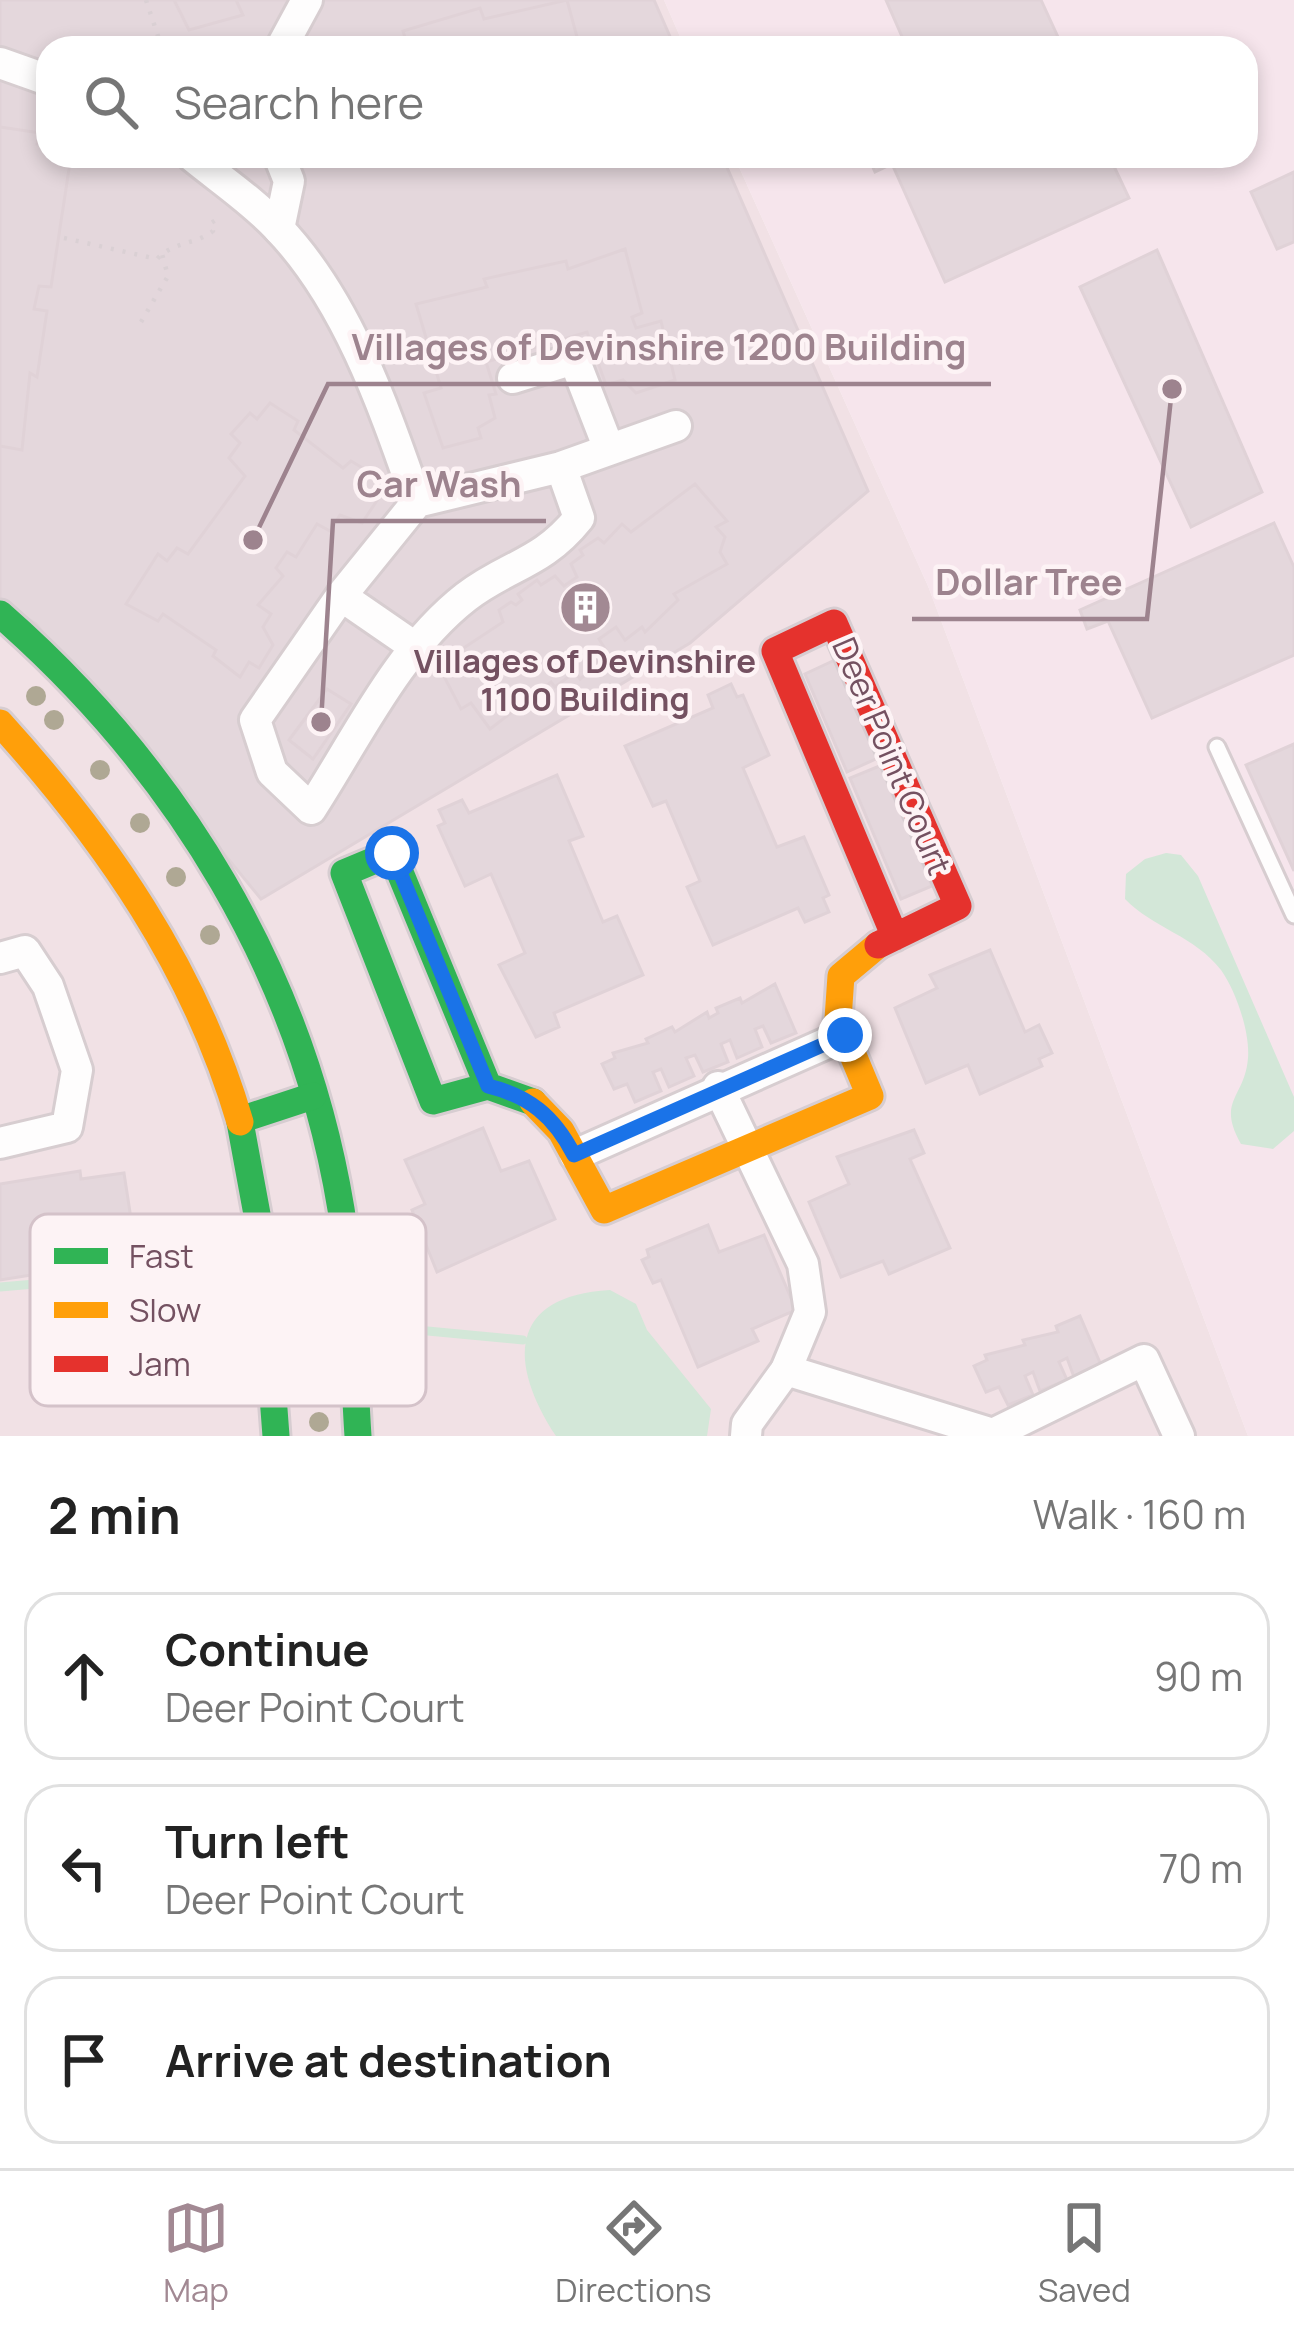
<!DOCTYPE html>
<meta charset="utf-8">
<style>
:root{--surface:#fff;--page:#f6f6f6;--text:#222;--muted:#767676;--line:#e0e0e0;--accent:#a28993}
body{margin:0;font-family:Manrope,sans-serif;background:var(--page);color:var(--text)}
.stop{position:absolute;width:36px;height:36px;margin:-27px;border:9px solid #1a73e8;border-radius:50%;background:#fff}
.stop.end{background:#1a73e8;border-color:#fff;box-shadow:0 3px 12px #0008}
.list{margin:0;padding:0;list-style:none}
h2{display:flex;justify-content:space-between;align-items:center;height:156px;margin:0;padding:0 48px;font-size:51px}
h2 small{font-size:39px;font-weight:400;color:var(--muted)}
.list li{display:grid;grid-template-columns:78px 1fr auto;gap:36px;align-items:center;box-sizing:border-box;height:168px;margin:0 24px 24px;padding:0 24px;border:3px solid var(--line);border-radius:36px}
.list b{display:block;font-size:45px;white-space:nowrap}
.list p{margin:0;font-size:39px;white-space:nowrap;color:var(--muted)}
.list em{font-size:39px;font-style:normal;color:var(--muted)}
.icon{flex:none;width:66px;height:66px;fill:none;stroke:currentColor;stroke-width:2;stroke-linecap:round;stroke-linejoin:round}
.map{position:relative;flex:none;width:1294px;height:1436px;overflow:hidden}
.search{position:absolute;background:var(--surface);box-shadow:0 6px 18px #0003;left:36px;right:36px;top:36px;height:132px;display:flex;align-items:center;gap:30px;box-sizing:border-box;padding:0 42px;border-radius:36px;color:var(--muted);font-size:45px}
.sheet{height:732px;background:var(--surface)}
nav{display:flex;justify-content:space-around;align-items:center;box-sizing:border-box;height:168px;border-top:3px solid var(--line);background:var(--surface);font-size:33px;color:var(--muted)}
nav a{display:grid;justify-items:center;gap:6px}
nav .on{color:var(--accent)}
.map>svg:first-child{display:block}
.residential{fill:#f1e1e5}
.commercial{fill:#f6e5ec}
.water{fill:#d3e7d8}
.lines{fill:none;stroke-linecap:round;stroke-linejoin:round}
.stream{stroke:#d3e7d8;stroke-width:9}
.building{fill:#e4d7dc;stroke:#e0d2d7;stroke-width:3}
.lane-casing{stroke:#d7cdd0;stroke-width:21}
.street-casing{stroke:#d7cdd0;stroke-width:36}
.fast-casing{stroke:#d7cdd1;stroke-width:33}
.slow-casing{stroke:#d7cdd1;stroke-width:33}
.jam-casing{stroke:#d7cdd1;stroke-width:33}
.path{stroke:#dad0d4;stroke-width:4.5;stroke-dasharray:3 9;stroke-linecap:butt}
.lane{stroke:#fefdfd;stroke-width:15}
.street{stroke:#fefdfd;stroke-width:30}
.fast{stroke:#30b455;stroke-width:27}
.slow{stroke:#ff9f0a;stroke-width:27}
.jam{stroke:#e5322d;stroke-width:27}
.tree{fill:#afa894}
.route{stroke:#1a73e8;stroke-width:15}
.labels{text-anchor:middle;stroke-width:9;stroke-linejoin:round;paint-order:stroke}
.poi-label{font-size:33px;font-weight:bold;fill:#745161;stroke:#fdf3f5}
.street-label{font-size:33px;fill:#745161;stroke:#fdf3f5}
.key{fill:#fdf3f5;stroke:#d4c2c9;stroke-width:3}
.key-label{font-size:33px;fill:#745161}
.leader{fill:none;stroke:#9d838e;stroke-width:4.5}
.callout-dot{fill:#9d838e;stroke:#fdf3f5;stroke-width:4.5}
.callout-label{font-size:36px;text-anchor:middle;font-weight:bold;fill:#9d838e;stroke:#fdf3f5;stroke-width:9;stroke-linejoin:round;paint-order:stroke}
</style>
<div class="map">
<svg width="1294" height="1436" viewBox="0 0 1294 1436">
<rect width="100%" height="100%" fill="#f8f0f1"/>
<polygon class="residential" points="0,0 664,0 685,48 48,48 48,156 734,156 928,586 1248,1436 0,1436"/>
<polygon class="commercial" points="664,0 1294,0 1294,1436 1248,1436 928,586 734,156 1246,156 1246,48 685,48"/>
<g class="water">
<path d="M1166,853L1181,855L1198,876L1294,1097V1131L1273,1149L1241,1144C1216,1100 1245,1098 1248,1058C1250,1032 1236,991 1221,970C1195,936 1153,928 1125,899L1126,874L1145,859Z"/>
<path d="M610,1290L636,1304L647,1330L711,1409L707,1436H556C508,1363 508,1296 610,1290Z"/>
</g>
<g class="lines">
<g class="stream">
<polyline points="0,1287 116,1277 249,1313"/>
<polyline points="385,1327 523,1340"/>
</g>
</g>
<g class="building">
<polygon points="0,0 654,0 675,48 48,48 48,156 722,156 868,491 690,643 261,899 36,624 0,601"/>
<polygon points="174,0 236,0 243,15 189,30"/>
<polygon points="567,0 580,48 368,48 405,38 403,31 480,8 484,19"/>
<polygon points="886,0 1041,0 1063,48 907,48"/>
<polygon points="0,127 40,133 37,144 48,146 48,156 71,156 51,287 39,286 34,309 47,311 37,377 30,373 22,450 0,446"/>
<polygon points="868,156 1121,156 1111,160 1129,198 945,282 892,164 875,172"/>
<polygon points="1294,172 1294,242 1277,249 1251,192"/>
<polygon points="625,249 642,313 632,317 636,328 661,321 675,380 636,393 623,380 606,385 587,332 486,362 496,394 489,395 495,418 478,428 481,438 443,448 424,393 441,388 416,304 487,287 484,279 566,261 568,269"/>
<polygon points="1157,250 1262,492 1191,527 1080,287"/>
<polygon points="270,403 298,421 294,430 343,468 351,461 366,470 359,482 378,499 362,523 340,515 330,531 317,524 296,557 287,552 276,568 283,576 258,605 271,614 263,627 273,645 259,668 249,662 240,677 213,656 216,650 163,614 158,621 126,604 158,554 167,561 177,548 188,554 245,476 229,458 240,443 231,434 250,413 257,419"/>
<polygon points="695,484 727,521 716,527 725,537 720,552 727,564 674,594 678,600 645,632 642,627 625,640 616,627 599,639 607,652 595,660 598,665 580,679 575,672 555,687 551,682 490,729 471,703 461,709 438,665 503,622 499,610 511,602 516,605 522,600 518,594 537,580 541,585 555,576 564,586 577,577 571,564 583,555 580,550 598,538 604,543 622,524 631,532"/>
<polygon points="1274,523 1294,567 1294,655 1152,718 1108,621 1087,629 1080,610"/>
<polygon points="835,660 878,758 847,772 805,674"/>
<polygon points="731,684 737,697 743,695 769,755 743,768 777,847 804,837 829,895 823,898 829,912 805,922 798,908 713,945 687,887 700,881 666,801 653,806 625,746 713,708 708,695"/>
<polygon points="327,689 351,704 313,759 289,740"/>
<polygon points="1294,744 1294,871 1246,765"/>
<polygon points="882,765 932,886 901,899 850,778"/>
<polygon points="557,775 583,836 569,841 603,922 617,916 643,975 554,1013 559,1027 536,1037 499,965 525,953 491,874 465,886 438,826 445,823 439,810 462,800 469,813"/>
<polygon points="990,950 1025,1032 1039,1025 1052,1053 1039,1059 1042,1066 980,1094 968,1065 926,1083 895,1008 937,988 930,975"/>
<polygon points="775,984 796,1033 771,1043 763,1026 755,1029 762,1047 737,1058 730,1040 721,1044 728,1062 703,1072 695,1055 686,1058 694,1076 669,1087 661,1069 653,1072 661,1091 635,1102 627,1084 614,1089 602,1064 615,1058 613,1053 648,1043 646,1039 672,1027 675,1032 707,1012 709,1018 718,1013 716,1008 740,998 742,1003"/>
<polygon points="483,1128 501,1171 529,1161 555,1219 437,1272 412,1210 425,1204 405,1160"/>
<polygon points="914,1130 924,1153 910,1159 950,1248 889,1274 883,1261 841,1277 809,1202 849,1184 837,1157"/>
<polygon points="80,1171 81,1179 124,1173 137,1258 0,1280 0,1184"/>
<polygon points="708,1225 719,1252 764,1235 796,1310 752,1329 758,1341 698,1367 661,1280 653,1283 642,1260 649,1257 647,1250"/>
<polygon points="1080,1316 1101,1365 1074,1377 1067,1358 1059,1362 1067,1380 1040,1391 1033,1372 1025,1376 1033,1395 1008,1405 999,1387 986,1392 974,1366 987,1360 985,1355 1025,1345 1023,1340 1058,1332 1056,1326"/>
</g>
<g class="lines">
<defs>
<polyline id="lane" points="1217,747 1294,915"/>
<g id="street">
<polyline points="281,48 307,0"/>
<polyline points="0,63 48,80"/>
<path d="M192,156C220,179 253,201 278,228C348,301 384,408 417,502"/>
<polyline points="279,156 289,181 279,229"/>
<polyline points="513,378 574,359 609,449"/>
<path d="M561,467L579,518C541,565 509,564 466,597C398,650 357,738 311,809L272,772L255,720L341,596L417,502L561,467L676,426"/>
<polyline points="341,596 415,647"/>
<polyline points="0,958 25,951 48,986 77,1070 67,1127 0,1143"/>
<polyline points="718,1087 803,1264 810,1312 786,1370 747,1424 746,1436"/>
<polyline points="575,1155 845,1035"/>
<polyline points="786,1370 993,1434 1144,1360 1179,1436"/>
</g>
<g id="fast">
<path d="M0,614C178,770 302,973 341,1209C353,1284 353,1361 358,1436"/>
<polyline points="488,1086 392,853 344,873 433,1101 488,1086 533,1102"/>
<polyline points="240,1120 313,1096"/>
<polyline points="240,1122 261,1236 276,1436"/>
</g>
<g id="slow">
<path d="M0,723C106,840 195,968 240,1122"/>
<polyline points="533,1102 561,1131 604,1210 870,1096 838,1019 841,976 878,945"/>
</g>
<polyline id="jam" points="878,945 958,906 834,623 775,651 895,937"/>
</defs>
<use href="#lane" class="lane-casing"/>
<use href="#street" class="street-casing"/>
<use href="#fast" class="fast-casing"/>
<use href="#slow" class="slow-casing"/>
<use href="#jam" class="jam-casing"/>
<g class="path">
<polyline points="146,0 162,48"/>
<path d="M64,238L157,259C174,241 195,245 213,231L211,223L221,217"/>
<polyline points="141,322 168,276 162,254"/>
</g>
<use href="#lane" class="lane"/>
<use href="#street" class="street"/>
<use href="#fast" class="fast"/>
<use href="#slow" class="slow"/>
<use href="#jam" class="jam"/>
</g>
<g class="tree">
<circle cx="36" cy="696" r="10"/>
<circle cx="54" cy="720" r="10"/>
<circle cx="100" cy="770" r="10"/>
<circle cx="140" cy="823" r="10"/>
<circle cx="176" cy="877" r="10"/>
<circle cx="210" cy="935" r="10"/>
<circle cx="319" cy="1422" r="10"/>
</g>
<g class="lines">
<path class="route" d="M392,853L488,1086C529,1096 554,1116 574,1155L845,1035"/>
</g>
<defs>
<symbol id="building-disc" viewBox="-11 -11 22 22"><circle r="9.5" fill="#a28993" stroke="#fdf3f5"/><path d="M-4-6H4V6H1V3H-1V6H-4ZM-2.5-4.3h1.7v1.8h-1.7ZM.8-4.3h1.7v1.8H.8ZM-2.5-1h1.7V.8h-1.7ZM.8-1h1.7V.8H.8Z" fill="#fff"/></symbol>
</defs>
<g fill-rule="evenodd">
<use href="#building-disc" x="556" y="578" width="59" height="59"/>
</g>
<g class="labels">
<g class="poi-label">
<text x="585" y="673">Villages of Devinshire<tspan x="585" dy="38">1100 Building</tspan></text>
</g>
<g class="street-label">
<text transform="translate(892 756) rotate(67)" y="12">Deer Point Court</text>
</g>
</g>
<rect x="30" y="1214" width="396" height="192" rx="18" class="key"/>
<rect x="54" y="1248" width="54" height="16" fill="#30b455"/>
<rect x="54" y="1302" width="54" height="16" fill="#ff9f0a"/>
<rect x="54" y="1356" width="54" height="16" fill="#e5322d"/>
<g class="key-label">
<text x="129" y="1268">Fast</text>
<text x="129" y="1322">Slow</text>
<text x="129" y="1376">Jam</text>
</g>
<path class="leader" d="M253 540L328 384H991M321 722L333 521H546M1172 389L1147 619H912"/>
<g class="callout-dot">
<circle cx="253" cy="540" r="12"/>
<circle cx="321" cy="722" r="12"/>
<circle cx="1172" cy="389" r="12"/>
</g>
<g class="callout-label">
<text x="659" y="360">Villages of Devinshire 1200 Building</text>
<text x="439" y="497">Car Wash</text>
<text x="1029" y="595">Dollar Tree</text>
</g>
</svg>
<div class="stop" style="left:392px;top:853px"></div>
<div class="stop end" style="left:845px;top:1035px"></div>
<div class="search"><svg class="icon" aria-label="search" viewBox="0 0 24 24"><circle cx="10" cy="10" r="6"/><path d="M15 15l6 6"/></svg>Search here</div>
</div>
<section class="sheet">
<h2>2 min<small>Walk · 160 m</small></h2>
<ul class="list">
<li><svg class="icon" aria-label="ahead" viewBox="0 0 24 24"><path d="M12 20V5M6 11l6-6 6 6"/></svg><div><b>Continue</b><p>Deer Point Court</p></div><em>90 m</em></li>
<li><svg class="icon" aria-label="left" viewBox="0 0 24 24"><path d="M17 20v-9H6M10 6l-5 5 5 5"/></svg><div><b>Turn left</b><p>Deer Point Court</p></div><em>70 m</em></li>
<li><svg class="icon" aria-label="arrive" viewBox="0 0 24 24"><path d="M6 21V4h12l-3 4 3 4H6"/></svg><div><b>Arrive at destination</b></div></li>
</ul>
</section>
<nav>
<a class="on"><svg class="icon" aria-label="map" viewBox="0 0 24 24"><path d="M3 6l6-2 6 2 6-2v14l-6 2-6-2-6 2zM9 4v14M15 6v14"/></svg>Map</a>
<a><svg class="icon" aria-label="directions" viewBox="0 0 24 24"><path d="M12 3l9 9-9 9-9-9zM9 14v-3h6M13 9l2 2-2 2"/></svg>Directions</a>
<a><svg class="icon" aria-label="saved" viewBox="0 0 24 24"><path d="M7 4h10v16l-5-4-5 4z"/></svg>Saved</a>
</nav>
